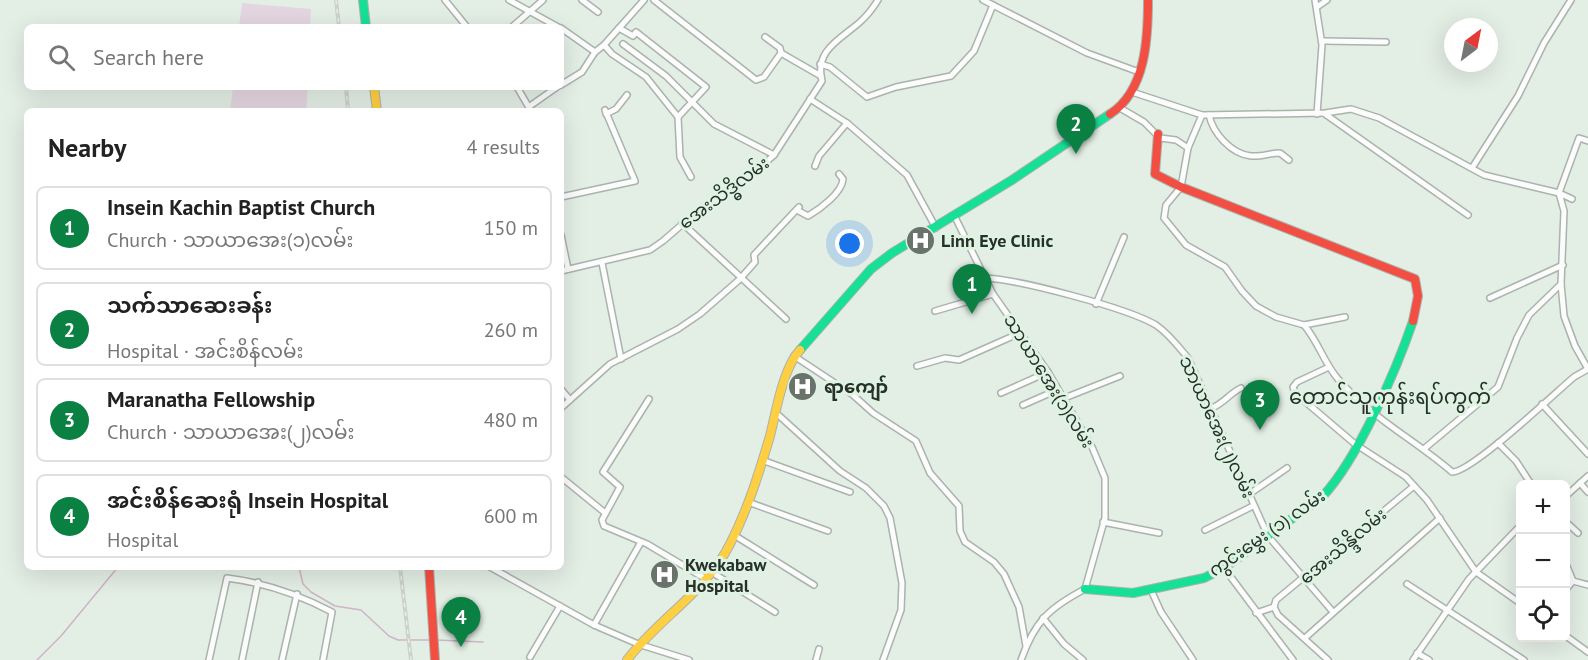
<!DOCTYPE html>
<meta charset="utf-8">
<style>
:root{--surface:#fff;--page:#f6f6f6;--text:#222;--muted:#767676;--line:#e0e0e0;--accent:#0b8043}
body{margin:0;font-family:"PT Sans","Noto Sans Myanmar",sans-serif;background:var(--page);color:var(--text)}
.controls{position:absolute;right:18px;bottom:18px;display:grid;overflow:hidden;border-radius:9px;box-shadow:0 6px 24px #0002}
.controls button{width:54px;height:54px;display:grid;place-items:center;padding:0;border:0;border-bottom:2px solid var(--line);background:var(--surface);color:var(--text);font:30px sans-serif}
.compass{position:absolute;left:1444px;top:18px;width:54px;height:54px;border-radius:50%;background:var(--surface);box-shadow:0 6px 24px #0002;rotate:32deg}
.you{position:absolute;left:850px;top:244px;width:21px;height:21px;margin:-15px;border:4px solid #fff;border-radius:50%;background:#1a73e8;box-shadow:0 0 0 9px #1a73e833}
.badge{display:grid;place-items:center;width:39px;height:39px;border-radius:50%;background:var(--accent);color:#fff;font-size:20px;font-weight:700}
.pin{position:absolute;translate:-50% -50px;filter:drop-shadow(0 2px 3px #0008)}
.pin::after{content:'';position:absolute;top:32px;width:21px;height:18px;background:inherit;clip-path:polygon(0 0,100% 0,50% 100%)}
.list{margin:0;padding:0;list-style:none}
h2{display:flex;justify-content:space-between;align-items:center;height:78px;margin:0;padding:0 24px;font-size:26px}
h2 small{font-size:20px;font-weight:400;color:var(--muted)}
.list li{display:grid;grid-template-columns:39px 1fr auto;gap:18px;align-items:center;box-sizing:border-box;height:84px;margin:0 12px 12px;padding:0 12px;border:2px solid var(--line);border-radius:9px}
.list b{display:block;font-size:22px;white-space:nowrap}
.list p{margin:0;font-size:20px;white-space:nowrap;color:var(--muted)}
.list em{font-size:20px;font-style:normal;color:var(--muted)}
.icon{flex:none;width:33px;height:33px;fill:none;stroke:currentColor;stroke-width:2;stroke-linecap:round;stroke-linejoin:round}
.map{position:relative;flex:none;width:1588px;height:660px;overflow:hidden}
.search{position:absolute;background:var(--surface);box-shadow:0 6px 24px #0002;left:24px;top:24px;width:540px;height:66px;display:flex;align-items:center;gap:15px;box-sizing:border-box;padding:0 21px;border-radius:9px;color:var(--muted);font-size:22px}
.panel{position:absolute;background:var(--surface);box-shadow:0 6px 24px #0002;left:24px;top:108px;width:540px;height:462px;border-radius:9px}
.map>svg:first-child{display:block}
.green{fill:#e4d6e0}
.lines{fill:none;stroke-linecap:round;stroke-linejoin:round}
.stream{stroke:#ceb4c7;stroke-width:1.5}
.street-casing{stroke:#aab3ac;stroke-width:8}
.fast-casing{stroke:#aab3ac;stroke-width:10}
.slow-casing{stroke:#aab3ac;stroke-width:10}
.jam-casing{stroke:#aab3ac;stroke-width:10}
.street{stroke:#fbfcfb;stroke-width:5}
.fast{stroke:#16e098;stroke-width:8}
.slow{stroke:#ffcf43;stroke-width:8}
.jam{stroke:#f24e42;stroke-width:8}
.rail-casing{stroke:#ced0ce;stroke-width:4}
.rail{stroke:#def3e2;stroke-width:1.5;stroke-dasharray:4.5;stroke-linecap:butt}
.labels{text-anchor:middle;stroke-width:6;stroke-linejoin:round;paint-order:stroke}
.street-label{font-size:18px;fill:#283029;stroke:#def3e2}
.poi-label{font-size:18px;font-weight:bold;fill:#283029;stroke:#def3e2;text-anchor:start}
.quarter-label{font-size:21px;fill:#283029;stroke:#def3e2}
</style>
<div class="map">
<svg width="1588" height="660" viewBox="0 0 1588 660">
<rect width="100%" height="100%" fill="#e3eee5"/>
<g class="green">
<polygon points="242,3 311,9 310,27 239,27"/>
<polygon points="233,87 308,87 306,111 230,111"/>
</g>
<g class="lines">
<g class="stream">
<polyline points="299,567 303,584 311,592 335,606 361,610 389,636 398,640 431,640"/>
<polyline points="436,640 483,642"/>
<polyline points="37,660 61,636 118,567"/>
</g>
<defs>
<g id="street">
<polyline points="445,0 467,27"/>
<polyline points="509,0 558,27"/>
<polyline points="582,0 598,12"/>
<polyline points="654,0 756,80 764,77 781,53 821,76"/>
<polyline points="983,0 1087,53 1139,72"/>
<polyline points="1315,0 1322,45 1317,114"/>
<polyline points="1317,7 1327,0"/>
<polyline points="512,27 543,0"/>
<polyline points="561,28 595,52"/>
<polyline points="619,28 633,36 636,32 706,87 678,117"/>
<polyline points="765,37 780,48 781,53"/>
<polyline points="1322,41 1386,42"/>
<polyline points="623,44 666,76 714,124 774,155"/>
<polyline points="604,45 612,54 646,77 678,117 680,157 691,177"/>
<polyline points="820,64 830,67 867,97 896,87 951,76 974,51 993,5"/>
<polyline points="561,85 582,72 595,52 604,45 644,0"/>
<polyline points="517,87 531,111"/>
<polyline points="1132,92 1202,115 1325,113 1351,109 1379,118 1484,175 1559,193 1572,199"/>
<polyline points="810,99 847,123 907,175 936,228"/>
<polyline points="530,106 557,87"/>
<path d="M1120,108L1144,122L1160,138L1176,140L1188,148L1181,187L1166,205L1164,218L1186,245L1225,267L1242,291L1256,306L1276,317L1304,325C1318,341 1324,363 1338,379C1370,417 1415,440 1452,472C1471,473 1555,393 1574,377L1588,369"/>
<polyline points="606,114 616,109 627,95"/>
<polyline points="1325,114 1468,215"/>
<path d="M1209,115C1213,133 1231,154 1251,156C1261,157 1270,153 1280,153L1289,160"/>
<polyline points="1588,141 1579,138 1559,193 1564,211 1561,284 1564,316 1575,346 1588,369"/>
<polyline points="1188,148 1202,115"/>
<polyline points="815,166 819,156 847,123"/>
<polyline points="1472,168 1518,96 1544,43 1571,0"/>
<polyline points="561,197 635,181 605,110"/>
<path d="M797,210L808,216C820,209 842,193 843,179L839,174"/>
<path d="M955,217L993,294L1048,372L1092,447L1105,478V518L1085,589C1049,608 1035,621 1021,660"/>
<polyline points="682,223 786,319"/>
<polyline points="561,235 568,269"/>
<polyline points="602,263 621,359"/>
<path d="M561,271L650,250L663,241L700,209L752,175L774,155L822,81C814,50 841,39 860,22C867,16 873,8 878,0"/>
<path d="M984,278C1018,279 1127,308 1156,325C1169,334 1178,346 1188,358L1268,536L1333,612"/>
<polyline points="1490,298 1563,265"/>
<polyline points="1096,304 1124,237"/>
<polyline points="935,311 993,294"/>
<polyline points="1304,325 1345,317"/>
<polyline points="794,356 853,395 873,413 916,441 930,473 959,506 960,531 965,542 994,562 1004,574 1019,607 1026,646"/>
<polyline points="917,366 945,358 959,360 1020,333"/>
<polyline points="1329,367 1297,382 1293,387 1295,393 1355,444 1406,477 1427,500 1476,572 1520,603"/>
<polyline points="561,389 570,400"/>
<polyline points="1001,393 1048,372"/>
<polyline points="649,399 603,472 620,487 602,520 604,526 647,544 706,579"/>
<polyline points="1062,399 1120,376"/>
<polyline points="1542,404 1588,454"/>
<polyline points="1023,405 1057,390"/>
<polyline points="561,408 610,364 678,329 700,314 740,279 755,262 754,255 799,207"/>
<path d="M1212,408C1224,403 1229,394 1241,388"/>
<polyline points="775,412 840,471 866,488 884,506 890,518 902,583 901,610 883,660"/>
<polyline points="1498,443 1516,461 1531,484"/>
<polyline points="1425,448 1498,387 1517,338 1529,315 1561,284"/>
<polyline points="762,460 850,492"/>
<polyline points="561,477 604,512"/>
<polyline points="1580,483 1588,492"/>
<polyline points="1248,495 1287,468"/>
<polyline points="1567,495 1588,476"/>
<polyline points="748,502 828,531"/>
<polyline points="1103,522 1159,533"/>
<polyline points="1566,522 1578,533"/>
<polyline points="1205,530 1253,506"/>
<polyline points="734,535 814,585"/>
<polyline points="1566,564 1573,581"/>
<polyline points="490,567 594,625 638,644 689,660"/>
<polyline points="1224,568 1293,660"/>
<polyline points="713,573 775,612"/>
<polyline points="1407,584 1524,660"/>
<polyline points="1566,589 1573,581 1588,585"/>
<polyline points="1151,590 1161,612 1193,660"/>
<polyline points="1274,607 1276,600 1414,486"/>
<polyline points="1274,607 1278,615 1328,660"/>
<polyline points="1256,613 1274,607"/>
<polyline points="1043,618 1064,644 1083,660"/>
<polyline points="594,625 641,542"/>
<polyline points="1566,636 1588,652"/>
<polyline points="1306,637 1440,518"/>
<polyline points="1417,653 1429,660"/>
<polyline points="530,657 560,606"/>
<path d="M209,660L227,578C266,583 298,594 332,612L323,660"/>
<polyline points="242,660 258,582"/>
<polyline points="282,660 297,594"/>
<polyline points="816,660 819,649"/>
<polyline points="1413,660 1469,579 1520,526"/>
</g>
<g id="fast">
<polyline points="363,0 366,27"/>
<polyline points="800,350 871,269 892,253 1012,180 1110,114"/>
<path d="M1085,589L1133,593L1204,578L1224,568L1323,496C1358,458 1396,371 1413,321"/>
</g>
<g id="slow">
<polyline points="374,87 377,111"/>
<path d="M627,660C659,618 706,592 730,544C748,509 759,473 770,436C776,412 783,368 800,350"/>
</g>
<g id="jam">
<path d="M1110,114C1146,91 1148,38 1148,0"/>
<polyline points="1158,134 1155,174 1181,187 1415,279 1418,296 1413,321"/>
<polyline points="429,567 435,660"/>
</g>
</defs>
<use href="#street" class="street-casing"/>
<use href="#fast" class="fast-casing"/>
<use href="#slow" class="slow-casing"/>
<use href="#jam" class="jam-casing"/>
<use href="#street" class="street"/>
<use href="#fast" class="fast"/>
<use href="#slow" class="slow"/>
<use href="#jam" class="jam"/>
<defs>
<g id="rail">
<polyline points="336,0 339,27"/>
<polyline points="346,87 348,111"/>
<polyline points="400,567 411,660"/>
</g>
</defs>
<use href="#rail" class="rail-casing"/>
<use href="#rail" class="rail"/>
</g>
<defs>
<symbol id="hospital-disc" viewBox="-11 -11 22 22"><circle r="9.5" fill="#69726b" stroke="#def3e2"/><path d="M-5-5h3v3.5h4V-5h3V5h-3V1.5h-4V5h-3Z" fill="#fff"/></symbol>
</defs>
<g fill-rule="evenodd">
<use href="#hospital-disc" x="904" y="224" width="33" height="33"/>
<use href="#hospital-disc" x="786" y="370" width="33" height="33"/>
<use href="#hospital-disc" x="648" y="558" width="33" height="33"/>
</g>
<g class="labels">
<g class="street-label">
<text transform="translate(724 193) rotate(-37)" y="6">အေးသိဒ္ဓိလမ်း</text>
<text transform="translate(1049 381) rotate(58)" y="6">သာယာအေး(၁)လမ်း</text>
<text transform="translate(1217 427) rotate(65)" y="6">သာယာအေး(၂)လမ်း</text>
<text transform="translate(1267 533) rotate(-35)" y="6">ကွင်းမွှေး (၁) လမ်း</text>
<text transform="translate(1343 546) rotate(-40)" y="6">အေးသိန္ဒိလမ်း</text>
</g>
<g class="poi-label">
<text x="941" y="247">Linn Eye Clinic</text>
<text x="824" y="393">ရာကျော်</text>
<text x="685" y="571">Kwekabaw<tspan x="685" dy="21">Hospital</tspan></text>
</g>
<g class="quarter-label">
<text x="1390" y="404">တောင်သူကုန်းရပ်ကွက်</text>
</g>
</g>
</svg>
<div class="controls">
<button>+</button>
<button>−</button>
<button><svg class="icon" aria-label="locate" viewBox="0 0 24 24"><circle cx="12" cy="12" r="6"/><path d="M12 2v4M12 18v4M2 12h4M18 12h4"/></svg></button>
</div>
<svg class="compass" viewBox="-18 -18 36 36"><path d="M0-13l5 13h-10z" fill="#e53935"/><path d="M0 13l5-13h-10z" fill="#767676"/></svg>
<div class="you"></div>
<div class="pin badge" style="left:972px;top:314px">1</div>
<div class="pin badge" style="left:1076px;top:154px">2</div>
<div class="pin badge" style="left:1260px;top:430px">3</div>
<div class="pin badge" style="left:461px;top:647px">4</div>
<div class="search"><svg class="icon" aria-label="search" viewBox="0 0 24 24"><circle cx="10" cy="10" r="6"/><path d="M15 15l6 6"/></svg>Search here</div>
<section class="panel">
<h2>Nearby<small>4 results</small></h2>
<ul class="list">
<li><span class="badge">1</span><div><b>Insein Kachin Baptist Church</b><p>Church · သာယာအေး(၁)လမ်း</p></div><em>150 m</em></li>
<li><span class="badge">2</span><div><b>သက်သာဆေးခန်း</b><p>Hospital · အင်းစိန်လမ်း</p></div><em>260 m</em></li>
<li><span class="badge">3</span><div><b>Maranatha Fellowship</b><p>Church · သာယာအေး(၂)လမ်း</p></div><em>480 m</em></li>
<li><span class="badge">4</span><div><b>အင်းစိန်ဆေးရုံ Insein Hospital</b><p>Hospital</p></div><em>600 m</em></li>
</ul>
</section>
</div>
